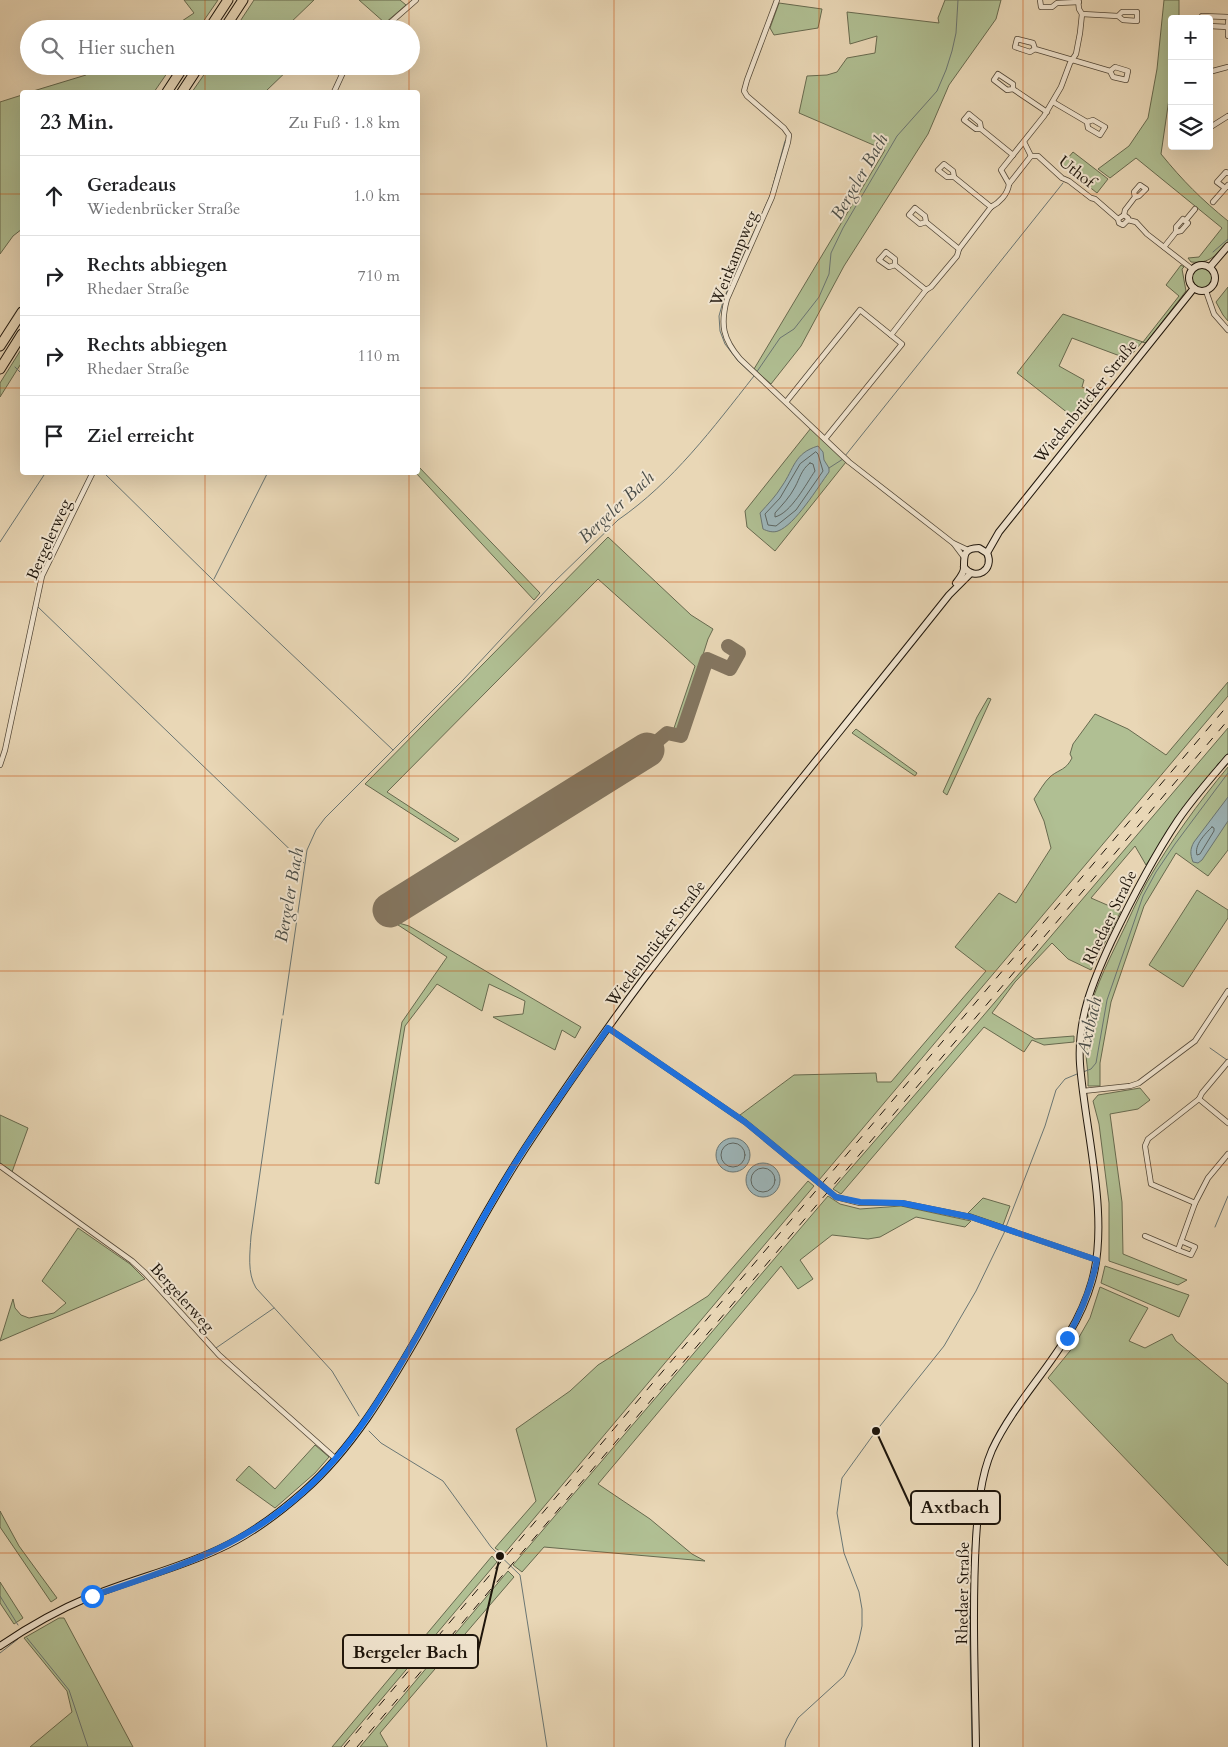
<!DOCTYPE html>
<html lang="de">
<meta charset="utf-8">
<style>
:root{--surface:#fff;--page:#f2f2f2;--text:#202124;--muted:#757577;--line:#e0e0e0}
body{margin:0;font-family:Cardo,serif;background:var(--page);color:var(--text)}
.controls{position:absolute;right:15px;top:15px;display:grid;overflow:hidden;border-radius:5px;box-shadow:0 5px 20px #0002}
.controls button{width:45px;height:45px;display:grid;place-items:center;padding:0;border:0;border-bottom:1px solid var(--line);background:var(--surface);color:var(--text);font:25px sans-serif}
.stop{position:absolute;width:15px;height:15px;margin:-11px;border:4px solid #1a73e8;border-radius:50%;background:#fff}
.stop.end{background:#1a73e8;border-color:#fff;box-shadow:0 1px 5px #0008}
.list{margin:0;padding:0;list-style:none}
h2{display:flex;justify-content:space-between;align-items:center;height:65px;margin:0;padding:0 20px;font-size:21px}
h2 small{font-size:16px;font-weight:400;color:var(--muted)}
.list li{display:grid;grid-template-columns:32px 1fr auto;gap:15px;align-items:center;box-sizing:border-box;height:80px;padding:0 20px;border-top:1px solid var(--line)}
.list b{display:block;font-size:19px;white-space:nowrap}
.list p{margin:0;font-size:16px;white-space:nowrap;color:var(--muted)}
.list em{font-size:16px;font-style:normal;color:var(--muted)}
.icon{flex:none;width:28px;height:28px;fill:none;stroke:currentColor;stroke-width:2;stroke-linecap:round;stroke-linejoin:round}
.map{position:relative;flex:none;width:1228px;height:1747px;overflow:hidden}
.search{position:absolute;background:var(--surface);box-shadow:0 5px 20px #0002;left:20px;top:20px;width:400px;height:55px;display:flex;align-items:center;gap:12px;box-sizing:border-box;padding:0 18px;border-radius:28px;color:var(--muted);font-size:19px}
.panel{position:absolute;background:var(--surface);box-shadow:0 5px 20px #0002;left:20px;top:90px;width:400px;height:385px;border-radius:5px}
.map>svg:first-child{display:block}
.green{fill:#b0bf93;stroke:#676a4f}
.water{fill:#9db6ba;stroke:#6a7674}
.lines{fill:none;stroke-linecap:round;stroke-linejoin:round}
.shore{stroke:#5e6662;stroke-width:1}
.stream{stroke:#6a7674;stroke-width:1}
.taxiway{stroke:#847660;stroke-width:14}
.runway{stroke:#847660;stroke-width:35}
.street-casing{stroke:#514636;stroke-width:6}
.secondary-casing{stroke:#1e150b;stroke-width:8}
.highway-casing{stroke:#1e150b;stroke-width:11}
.street{stroke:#f1e5d0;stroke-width:4.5}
.secondary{stroke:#f1e5d0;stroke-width:6}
.highway{stroke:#e9d7b6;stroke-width:9}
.rail{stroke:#1e150b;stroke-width:1;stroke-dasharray:9 9;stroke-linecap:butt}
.route{stroke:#1a73e8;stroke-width:6}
.grid{fill:none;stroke:#ca4f0c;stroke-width:1;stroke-opacity:0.55}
.labels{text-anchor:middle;stroke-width:4;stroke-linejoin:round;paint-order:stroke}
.street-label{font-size:16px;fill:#1e150b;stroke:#f1e5d0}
.water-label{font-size:18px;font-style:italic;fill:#4a4d48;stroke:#f1e5d0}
.leader{fill:none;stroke:#1e150b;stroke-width:2}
.callout-dot{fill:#1e150b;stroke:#f1e5d0;stroke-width:2}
.callout{fill:#f1e5d0;stroke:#1e150b;stroke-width:2}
.callout-label{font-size:18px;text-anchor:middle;font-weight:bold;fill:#1e150b}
</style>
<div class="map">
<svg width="1228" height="1747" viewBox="0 0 1228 1747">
<rect width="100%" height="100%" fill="#e9d7b6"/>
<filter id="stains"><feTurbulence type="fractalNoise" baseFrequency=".004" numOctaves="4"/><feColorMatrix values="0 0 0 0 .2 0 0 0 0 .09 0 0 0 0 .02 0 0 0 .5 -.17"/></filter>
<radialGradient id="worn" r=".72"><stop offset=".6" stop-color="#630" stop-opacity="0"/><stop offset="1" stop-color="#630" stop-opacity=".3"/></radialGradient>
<g class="green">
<polygon points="184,0 218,0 198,29 170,29 194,13"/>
<polygon points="254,0 314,0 287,26 290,29 235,29"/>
<polygon points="359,0 400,0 406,5 385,23"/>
<polygon points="945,0 1001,0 996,19 949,85 928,134 844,266 801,346 771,384 754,369 885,150 799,113 807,76 827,75 837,72 847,58 875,53 877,36 850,44 847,12 939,23 938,18"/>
<path d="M1164,0H1179V19H1172V78L1161,154C1183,181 1201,199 1228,221V242C1216,255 1210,264 1191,262L1188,258L1199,257L1222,228L1136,158L1110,178L1098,169L1129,146L1148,118L1157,69Z"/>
<polygon points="779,3 822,9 818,28 774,35 770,28"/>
<polygon points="95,66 172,66 154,92 30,92 86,75"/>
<polygon points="210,66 292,66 265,92 192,92"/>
<polygon points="22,95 22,229 13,236 0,254 0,102"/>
<polygon points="1073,152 1108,179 1097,193 1062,165"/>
<polygon points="1181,265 1184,267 1182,269 1186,291 1146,343 1142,342 1128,359 1072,338 1059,366 1084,380 1082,387 1100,394 1078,421 1017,373 1063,314 1143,342 1179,296 1166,285"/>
<circle cx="1202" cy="278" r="10"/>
<polygon points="1228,287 1228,321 1223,315 1216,302"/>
<polygon points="22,348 22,362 0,397 0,383"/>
<polygon points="811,428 846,462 775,551 747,527 745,511"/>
<polygon points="418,466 540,593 534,600 416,473 418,472"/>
<polygon points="608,537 691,615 713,629 708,639 678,733 673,731 695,666 598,579 387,792 459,839 455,842 365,784"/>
<path d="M1228,682V696L819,1180L740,1115L794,1075L876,1073L877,1082H891L986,971L955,947L999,893L1016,903L1051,848L1044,821L1034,799C1039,792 1044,782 1051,776C1060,769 1066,770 1072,758L1070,754L1073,744L1095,714L1128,729L1166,755Z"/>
<polygon points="988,698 991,699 947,795 943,792 977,717"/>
<polygon points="1228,728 1228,753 1195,792 1146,865 1135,846 1091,898 1121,911 1091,970 1068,959 1052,943 1015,982 992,1013 1035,1039 1074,1036 1074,1042 1044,1045 1032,1040 1024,1052 984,1027 841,1194 833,1189 978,1022"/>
<polygon points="856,729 917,773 915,776 852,733"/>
<path d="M1228,767V850L1208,876L1176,853L1144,906L1111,1002L1100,1063V1086H1088C1089,1067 1083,1049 1086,1029C1090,997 1106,966 1120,937C1129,919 1137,900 1147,882C1170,842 1198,803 1228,767Z"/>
<polygon points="1197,890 1228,910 1228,918 1183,987 1149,965"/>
<polygon points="392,921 409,926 581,1027 575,1038 562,1030 555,1050 493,1017 523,1014 525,1001 489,984 482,1011 437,984 405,1026 379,1184 375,1183 402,1022 447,957"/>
<polygon points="1140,1088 1150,1100 1138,1109 1110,1114 1122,1202 1123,1254 1187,1280 1178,1285 1109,1261 1109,1203 1099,1124 1093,1101 1098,1095"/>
<polygon points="0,1115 28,1128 12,1172 0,1163"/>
<polygon points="808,1181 814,1186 504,1554 495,1548 536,1501 516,1429 570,1391 598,1365 708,1296"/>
<polygon points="828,1196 840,1204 860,1209 901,1206 971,1221 965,1227 916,1217 880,1237 868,1239 832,1235 800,1260 813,1279 798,1289 781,1266 598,1484 650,1519 692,1554 705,1561 544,1547 522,1572 513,1565"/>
<polygon points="983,1198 1010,1206 1003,1225 968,1213"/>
<polygon points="78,1228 130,1264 145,1279 0,1341 13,1299 15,1308 21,1315 29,1318 54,1313 66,1303 42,1281"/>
<polygon points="1105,1266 1189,1295 1179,1317 1101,1283"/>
<polygon points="1100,1287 1148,1308 1129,1341 1145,1348 1172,1334 1176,1341 1228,1384 1228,1566 1048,1378 1074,1346 1090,1318"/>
<polygon points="315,1445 329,1457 315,1473 275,1508 236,1480 249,1466 275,1489"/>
<polygon points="0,1511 19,1546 57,1598 51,1602 0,1527"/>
<polygon points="492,1556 497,1562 341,1747 332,1747"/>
<polygon points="508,1571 514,1577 380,1733 388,1747 360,1747"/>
<polygon points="0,1582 23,1618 14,1624 0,1603"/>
<polygon points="59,1618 64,1618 133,1747 30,1747 72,1712 67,1691 24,1638"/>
</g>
<g class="water">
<path d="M818,446L823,452L824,460L829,468V472C818,487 795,525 778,531C773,533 767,531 763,529L760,513C768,504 776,496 782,486C794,469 794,453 818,446Z"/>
<path d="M1228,797V821L1202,860L1198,863L1193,862C1190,854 1190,849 1194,842Z"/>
<circle cx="733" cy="1155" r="17"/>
<circle cx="763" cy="1180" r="17"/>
</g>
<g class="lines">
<g class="shore">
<polygon points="816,452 818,454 823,471 796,510 776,526 768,525 765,514 780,498 800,464"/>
<path d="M810,463L813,464L815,471C806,484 791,513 775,517V513C782,505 790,497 795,487C800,478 801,470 810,463Z"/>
<path d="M1212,827L1214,828V831L1200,854L1197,855C1194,845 1205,834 1212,827Z"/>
<circle cx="733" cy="1155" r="12"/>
<circle cx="763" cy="1180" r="12"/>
</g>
<g class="stream">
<polyline points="1213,252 1228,239"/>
<polyline points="15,367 22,374"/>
<polyline points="756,373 780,338 794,329 819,297 829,274 831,253 843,228 897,136 937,91 946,70 952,51 956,33 958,0"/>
<polyline points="753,375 738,361 725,344 720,331 719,316 724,298 770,196 785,141"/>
<polyline points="845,456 1063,183"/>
<polyline points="829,468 843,459"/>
<polyline points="103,472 213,580 393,750"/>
<polyline points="0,542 46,472"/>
<polyline points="214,579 268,472"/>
<polyline points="38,607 304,863"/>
<path d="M283,1015L307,850L316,830L325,818L463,680L552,584L618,520C673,482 713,428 754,376"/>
<path d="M282,1019L251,1236C250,1253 247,1273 256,1288L332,1371L359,1416"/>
<polyline points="1210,1048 1227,1060"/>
<polyline points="1083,1072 1091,1069 1096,1063 1107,1000 1143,896 1156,872 1175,844 1228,773"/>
<polyline points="1006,1227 1045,1126 1056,1090 1065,1079 1077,1074"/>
<polyline points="1215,1227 1228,1196"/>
<polyline points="216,1348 274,1308"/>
<polyline points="369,1431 381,1443 443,1481 491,1547 520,1575 547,1747"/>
<polyline points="972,1551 975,1506"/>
<polyline points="969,1589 972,1747"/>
<polyline points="0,1596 18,1625"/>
<polyline points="27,1638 69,1690 88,1747"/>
<polyline points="0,1653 18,1639"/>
<polyline points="785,1747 786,1740 798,1718 844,1676 855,1653 859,1640 862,1626 862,1609 859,1592 844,1553 837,1513 842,1478 876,1431 944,1346 976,1291 1005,1231"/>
</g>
<polyline class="taxiway" points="647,750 667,733 681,736 707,659 730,669 739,653 728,646"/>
<polyline class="runway" points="390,910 647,750"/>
<defs>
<g id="street">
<path d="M777,0L747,80L744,91L747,96L784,128L789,135L788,142L772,197L727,299C720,325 723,339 740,359L849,462L953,543L968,550"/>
<polyline points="1040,0 1041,7 1052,7 1057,3 1079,2"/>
<polyline points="1082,14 1118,16 1123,20 1137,21 1137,12 1122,12 1118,16"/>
<polyline points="1202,19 1202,16 1228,17"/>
<polyline points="1228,21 1228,36"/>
<polyline points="1209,26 1228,27"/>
<polyline points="383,29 416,0"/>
<polyline points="1035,49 1033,43 1017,39 1015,47 1030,52 1035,49 1110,71 1113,77 1126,80 1128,71 1115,67 1110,71"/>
<polyline points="1209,72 1228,67"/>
<polyline points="1013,89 1013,84 998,74 994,80 1007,90 1013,89 1047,112"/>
<polyline points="334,92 346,66"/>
<polyline points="1053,102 1087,122 1088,128 1100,135 1105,127 1093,120 1087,122"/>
<polyline points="1209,128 1228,116"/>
<polyline points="981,129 980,123 969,114 964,120 976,129 981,129 1013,155"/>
<polyline points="1024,142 1031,156 1038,156 1062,178 1069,181 1091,198 1095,199 1118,219 1119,223 1123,225 1128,220 1128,218 1124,215 1118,219"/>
<polyline points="954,177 947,177 938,170 944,164 953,171 954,177 991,207"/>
<polyline points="1009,184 1001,170 1044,116 1061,87 1070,63 1076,54 1080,33 1082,14 1079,9 1078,0"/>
<polyline points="1225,188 1217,182 1226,172 1228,173"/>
<polyline points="1213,202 1228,185"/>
<polyline points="1124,215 1125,210 1135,197 1139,196 1146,189 1140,185 1134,192 1135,197"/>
<polyline points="1128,220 1136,222 1147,234 1192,269"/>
<polyline points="926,222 925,216 915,208 909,215 920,224 926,222 959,249"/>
<polyline points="1176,232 1176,227 1183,219 1185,221"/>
<polyline points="1164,247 1176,232 1181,231 1188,223 1185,221 1195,209"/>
<polyline points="895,265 895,259 886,252 879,260 889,267 895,265 926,290"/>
<polyline points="1206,291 1214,314 1228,330"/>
<path d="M891,335L926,290L931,287L957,256L959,249L991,207C999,203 1008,194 1009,184L1031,156"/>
<polyline points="786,402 860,310 902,344 825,439"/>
<polyline points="954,544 963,556"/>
<polyline points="0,765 5,750 42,576 93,472"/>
<polyline points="608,1028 745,1122 836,1197 860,1203 902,1203 971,1217 1097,1260"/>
<polyline points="1083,1091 1130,1086 1139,1083 1195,1041 1228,991"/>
<polyline points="1199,1099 1228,1123"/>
<polyline points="0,1166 132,1261 145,1273 219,1355 336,1459"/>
<polyline points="1195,1203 1151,1184 1145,1146 1148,1139 1199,1099 1202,1093 1228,1062"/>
<polyline points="1145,1236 1178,1250"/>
<polyline points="1181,1241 1195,1247 1191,1255 1178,1250 1195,1203 1208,1178 1228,1154"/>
</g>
<g id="secondary">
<circle cx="1202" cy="278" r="13"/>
<polyline points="1210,267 1228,246"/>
<polyline points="987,553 999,532 1194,288"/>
<path d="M956,583C959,579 964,573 964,568C964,556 963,548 979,548L987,553C995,570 975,582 964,567"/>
<path d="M0,1646C28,1627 58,1610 89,1597C132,1579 177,1569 219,1549C250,1535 278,1514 303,1492C353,1448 386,1391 419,1334C456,1268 490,1201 532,1138C568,1084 606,1029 645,977C744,848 848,722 949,595L971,573"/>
<path d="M976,1747C975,1678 972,1608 976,1539C978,1509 980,1478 992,1450C1020,1390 1073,1349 1092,1281C1110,1217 1085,1131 1080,1064C1077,1019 1093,981 1111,942C1131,900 1152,859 1178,820C1193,798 1211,778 1228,758"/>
</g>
<g id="highway">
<polyline points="209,29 228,0"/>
<polyline points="224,29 243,0"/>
<polyline points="167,92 184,66"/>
<polyline points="182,92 199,66"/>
<polyline points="0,346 22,312"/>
<polyline points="0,369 22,334"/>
</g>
</defs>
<use href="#street" class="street-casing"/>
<use href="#secondary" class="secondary-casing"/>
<use href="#highway" class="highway-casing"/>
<use href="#street" class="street"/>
<use href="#secondary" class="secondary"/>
<use href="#highway" class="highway"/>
<g class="rail">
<polyline points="344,1747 1228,705"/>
<polyline points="357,1747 1228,720"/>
</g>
</g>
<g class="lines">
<path class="route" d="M92,1596C160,1573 227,1553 284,1508C345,1461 383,1396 421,1329C449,1280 476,1229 505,1180C536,1127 574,1078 608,1028L745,1122L836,1197L860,1202L902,1203L971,1217L1097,1260C1091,1288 1081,1313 1067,1338"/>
</g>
<path class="grid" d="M205,0V29M409,0V29M614,0V1747M819,0V1747M1023,0V1747M205,66V92M409,66V92M0,194H22M418,194H1228M0,388H22M418,388H1228M205,472V1747M409,472V1747M0,582H1228M0,776H1228M0,971H1228M0,1165H1228M0,1359H1228M0,1553H1228"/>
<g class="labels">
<g class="street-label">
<text transform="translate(1077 171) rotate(38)" y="6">Uthof</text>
<text transform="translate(733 258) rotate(-68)" y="6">Weitkampweg</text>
<text transform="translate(1085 401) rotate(-51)" y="6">Wiedenbrücker Straße</text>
<text transform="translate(48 539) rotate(-66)" y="6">Bergelerweg</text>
<text transform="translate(1109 917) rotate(-64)" y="6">Rhedaer Straße</text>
<text transform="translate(655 943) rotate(-53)" y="6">Wiedenbrücker Straße</text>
<text transform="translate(183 1297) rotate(48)" y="6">Bergelerweg</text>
<text transform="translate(962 1593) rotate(-89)" y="6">Rhedaer Straße</text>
</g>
<g class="water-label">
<text transform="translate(859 177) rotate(-60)" y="6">Bergeler Bach</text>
<text transform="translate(616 507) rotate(-43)" y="6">Bergeler Bach</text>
<text transform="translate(289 895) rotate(-80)" y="6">Bergeler Bach</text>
<text transform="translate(1089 1026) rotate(-77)" y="6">Axtbach</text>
</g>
</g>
<path class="leader" d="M876 1431L911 1507M500 1556L478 1651"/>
<g class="callout-dot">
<circle cx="876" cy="1431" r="5"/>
<circle cx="500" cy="1556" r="5"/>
</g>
<g class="callout">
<rect x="911" y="1491" width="89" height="33" rx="5"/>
<rect x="343" y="1635" width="135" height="33" rx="5"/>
</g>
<g class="callout-label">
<text x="955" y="1513">Axtbach</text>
<text x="410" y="1658">Bergeler Bach</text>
</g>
<rect width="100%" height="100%" filter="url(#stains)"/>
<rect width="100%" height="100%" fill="url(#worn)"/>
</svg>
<div class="controls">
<button>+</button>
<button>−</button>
<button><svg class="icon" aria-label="layers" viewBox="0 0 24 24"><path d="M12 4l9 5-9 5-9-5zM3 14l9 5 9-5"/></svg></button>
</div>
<div class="stop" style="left:92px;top:1596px"></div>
<div class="stop end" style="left:1067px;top:1338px"></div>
<div class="search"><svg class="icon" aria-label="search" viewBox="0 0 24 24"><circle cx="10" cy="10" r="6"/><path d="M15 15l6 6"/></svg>Hier suchen</div>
<section class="panel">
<h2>23 Min.<small>Zu Fuß · 1.8 km</small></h2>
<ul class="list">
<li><svg class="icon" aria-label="ahead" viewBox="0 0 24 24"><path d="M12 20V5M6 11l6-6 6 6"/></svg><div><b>Geradeaus</b><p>Wiedenbrücker Straße</p></div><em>1.0 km</em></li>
<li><svg class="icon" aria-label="right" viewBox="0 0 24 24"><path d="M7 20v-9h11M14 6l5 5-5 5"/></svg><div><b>Rechts abbiegen</b><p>Rhedaer Straße</p></div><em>710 m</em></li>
<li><svg class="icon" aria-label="right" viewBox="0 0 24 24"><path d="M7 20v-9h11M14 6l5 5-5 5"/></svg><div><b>Rechts abbiegen</b><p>Rhedaer Straße</p></div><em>110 m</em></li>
<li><svg class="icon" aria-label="arrive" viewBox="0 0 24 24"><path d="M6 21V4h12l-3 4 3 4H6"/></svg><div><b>Ziel erreicht</b></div></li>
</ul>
</section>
</div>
